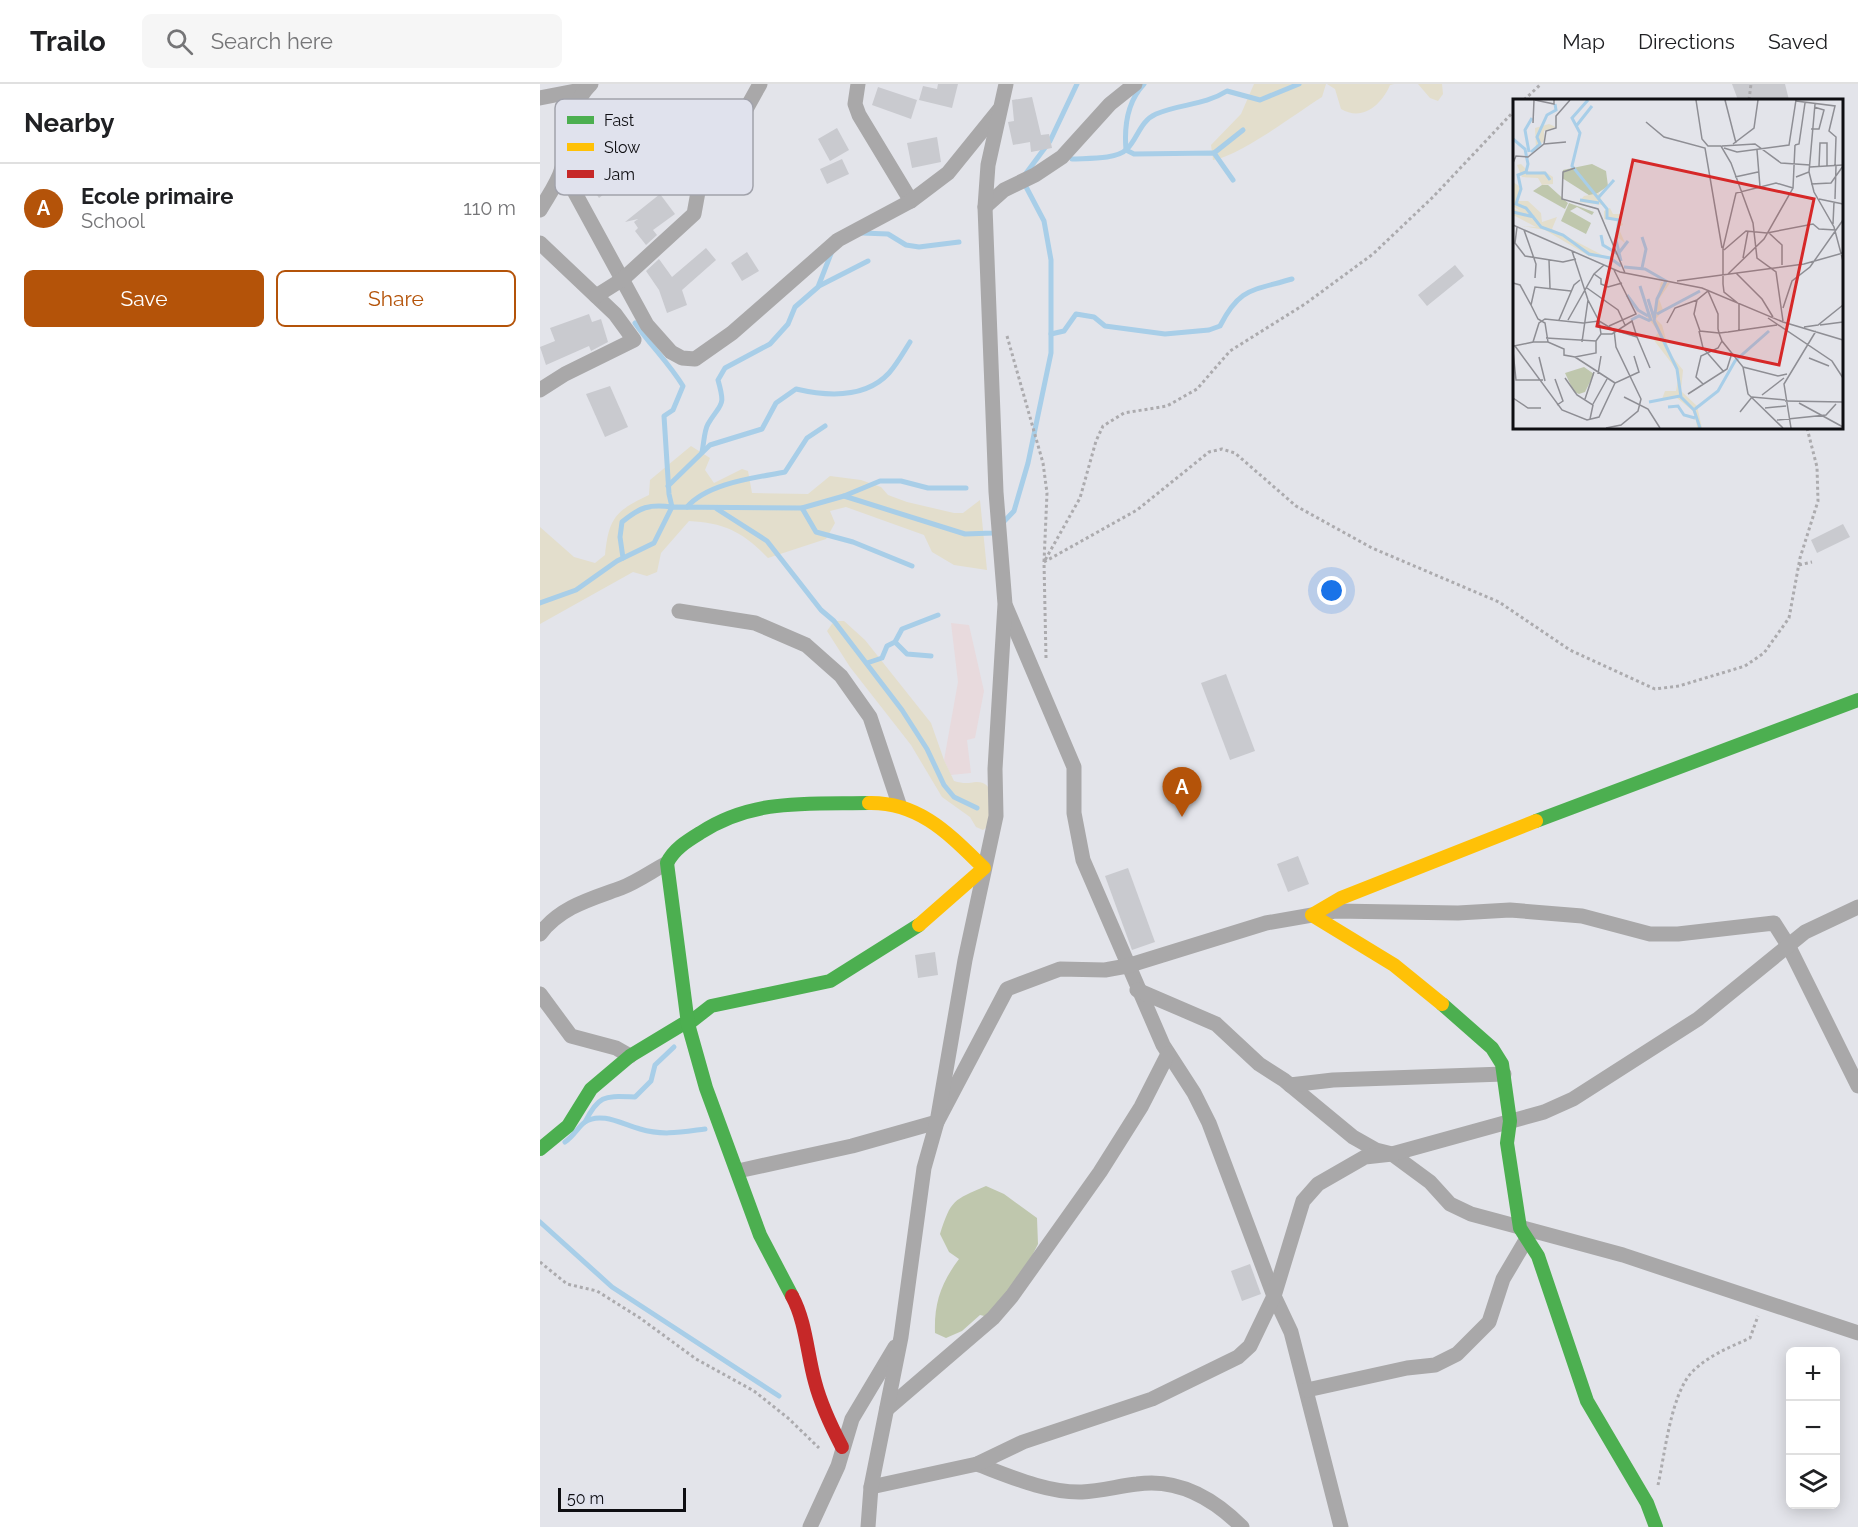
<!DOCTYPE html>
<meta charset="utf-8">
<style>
:root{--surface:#fff;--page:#f6f6f6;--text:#202124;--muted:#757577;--line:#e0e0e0;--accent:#b45309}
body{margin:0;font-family:Raleway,sans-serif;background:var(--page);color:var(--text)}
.controls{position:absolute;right:18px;bottom:18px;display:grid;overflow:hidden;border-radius:9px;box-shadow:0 3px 15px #0003}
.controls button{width:54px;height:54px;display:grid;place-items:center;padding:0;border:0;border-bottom:2px solid var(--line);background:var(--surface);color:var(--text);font:30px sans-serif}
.scale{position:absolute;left:18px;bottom:15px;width:128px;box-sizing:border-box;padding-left:6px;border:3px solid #0e0e12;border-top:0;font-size:16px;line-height:21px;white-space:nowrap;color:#0e0e12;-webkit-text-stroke:4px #e0e2ed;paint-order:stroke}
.you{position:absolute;left:792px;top:507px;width:21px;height:21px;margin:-15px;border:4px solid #fff;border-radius:50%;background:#1a73e8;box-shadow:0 0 0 9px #1a73e833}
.badge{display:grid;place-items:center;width:39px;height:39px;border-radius:50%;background:var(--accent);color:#fff;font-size:20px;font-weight:700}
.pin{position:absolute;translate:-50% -50px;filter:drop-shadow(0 2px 3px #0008)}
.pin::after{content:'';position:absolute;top:32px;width:21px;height:18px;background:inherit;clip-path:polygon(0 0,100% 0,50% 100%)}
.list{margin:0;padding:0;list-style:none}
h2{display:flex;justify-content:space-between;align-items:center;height:78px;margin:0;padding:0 24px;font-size:26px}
h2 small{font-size:20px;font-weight:400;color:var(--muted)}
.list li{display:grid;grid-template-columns:39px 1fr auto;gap:18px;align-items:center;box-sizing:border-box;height:90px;padding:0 24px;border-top:2px solid var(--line)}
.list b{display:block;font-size:22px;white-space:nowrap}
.list p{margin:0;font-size:20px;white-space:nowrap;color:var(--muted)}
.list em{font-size:20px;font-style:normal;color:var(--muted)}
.actions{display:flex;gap:12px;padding:18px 24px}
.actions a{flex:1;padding:14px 0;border:2px solid var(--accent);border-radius:9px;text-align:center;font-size:21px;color:var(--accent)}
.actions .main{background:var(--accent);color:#fff}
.icon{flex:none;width:33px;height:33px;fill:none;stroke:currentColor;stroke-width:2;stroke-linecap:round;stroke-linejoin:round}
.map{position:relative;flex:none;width:1318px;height:1443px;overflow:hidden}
header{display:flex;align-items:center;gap:36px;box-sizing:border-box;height:84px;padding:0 30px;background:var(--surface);border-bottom:2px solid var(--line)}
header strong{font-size:28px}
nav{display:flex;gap:33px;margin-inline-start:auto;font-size:21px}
.search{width:420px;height:54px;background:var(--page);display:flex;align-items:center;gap:15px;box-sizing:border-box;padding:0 21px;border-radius:9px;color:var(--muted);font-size:22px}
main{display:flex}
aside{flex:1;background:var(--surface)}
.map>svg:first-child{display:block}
.commercial{fill:#e8dadd}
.forest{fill:#bfc7ad}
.sand{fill:#e3decc}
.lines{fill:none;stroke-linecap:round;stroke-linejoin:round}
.stream{stroke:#a8cee8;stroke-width:5}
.building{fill:#c9cacf}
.path{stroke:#acabae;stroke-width:3;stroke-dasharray:3 3;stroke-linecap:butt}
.street{stroke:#a9a8a9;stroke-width:15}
.fast{stroke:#4caf50;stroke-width:14}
.slow{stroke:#ffc107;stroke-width:14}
.jam{stroke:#c62828;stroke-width:14}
.inset-river{fill:none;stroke:#a8cee8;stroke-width:3}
.inset-road{fill:none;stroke:#8e8e94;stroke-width:1.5}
.view{fill:#d62828;fill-opacity:0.15;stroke:#d62828;stroke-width:3}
.inset-edge{fill:none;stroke:#0e0e12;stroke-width:3}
.key{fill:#e0e2ed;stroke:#a1a2ab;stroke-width:1.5}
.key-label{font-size:16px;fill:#0e0e12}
</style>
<header>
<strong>Trailo</strong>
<div class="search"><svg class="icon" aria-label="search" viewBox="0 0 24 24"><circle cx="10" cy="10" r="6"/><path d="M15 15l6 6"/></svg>Search here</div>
<nav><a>Map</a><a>Directions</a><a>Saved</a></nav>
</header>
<main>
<aside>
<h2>Nearby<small></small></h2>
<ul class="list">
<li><span class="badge">A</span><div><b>Ecole primaire</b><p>School</p></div><em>110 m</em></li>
</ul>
<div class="actions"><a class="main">Save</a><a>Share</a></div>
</aside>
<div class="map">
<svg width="1318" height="1443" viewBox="0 0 1318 1443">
<rect width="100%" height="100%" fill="#e3e4ea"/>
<polygon class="commercial" points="411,539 429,541 444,607 435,654 427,656 431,689 411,691 404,676 418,598"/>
<path class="forest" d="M446,1102L464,1110L497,1134L498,1160L472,1212L453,1234L440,1231L422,1247L406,1254L395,1249C394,1219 401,1199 419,1175L409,1168L400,1150C411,1116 413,1116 446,1102Z"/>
<g class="sand">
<path d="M714,0H786L782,13C755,30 700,72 673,76L671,61L701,30Z"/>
<path d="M787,0H854L850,1C842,20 823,38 801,25L795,5Z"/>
<polygon points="878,0 902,0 903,10 898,17 890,14"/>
<path d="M151,362L170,374L165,386L174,399L202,385L208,387L212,409L268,410L290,392L321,396L341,403L348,411L367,418L414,429H423L440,416L447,486L414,481L392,468L384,451L306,423L290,427L295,439L286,455L228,474C203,448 185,439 149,437L121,469L117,488L107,492L93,488L0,540V443L34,473L55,479L65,471C69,434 75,427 109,411L110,396Z"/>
<path d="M294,537H304L325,556L391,639L404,676L414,697C424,700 428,699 437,698C456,698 454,725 454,737L443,746L436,743L430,733L402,713L371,661L310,583L287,547Z"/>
</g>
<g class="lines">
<g class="stream">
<path d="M604,0C587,18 584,42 586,66L594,70L674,69L693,96"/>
<polyline points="674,69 703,46"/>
<path d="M532,75C547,74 576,76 587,65C598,54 600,37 616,30C642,19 663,22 687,7L720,16L759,0"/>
<polyline points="484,92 510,57 537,0"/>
<polyline points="322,149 348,150 366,161 379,163 419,158"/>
<polyline points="279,202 328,177"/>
<path d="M511,250L524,247L536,230L554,233L565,242L625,250L669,246L680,242C700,203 712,207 752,195"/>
<path d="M162,368C164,359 164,347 168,340C181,318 186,324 178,296L185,284L230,260L248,240L255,223L278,203L292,167"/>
<path d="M128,402L170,361L222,345L236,319L256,305C286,312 325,315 349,289C357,280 363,269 370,258"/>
<polyline points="304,412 340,397 361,397 388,404 426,404"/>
<path d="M147,423C168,399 214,394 245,388L267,354L285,342"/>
<polyline points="262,424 276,448 313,458 372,482"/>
<polyline points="177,425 227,457 281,526 294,537 362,626 387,665 404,701 414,713 437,724"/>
<path d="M83,474L80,453L82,438C100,423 109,420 132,423L129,410L124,332L133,326L143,302C129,279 110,261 95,239"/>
<polyline points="0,519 36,506 77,477 114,459 132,423 262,424 304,412 425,450 453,449 474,427 488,379 511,269 511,176 504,137 484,99"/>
<polyline points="355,558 367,570 391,572"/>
<polyline points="327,579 342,574 347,562 355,558 362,545 398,531"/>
<path d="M45,1038C59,1010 65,1012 95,1013L111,997L115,981L134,963"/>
<path d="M25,1058C34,1052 38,1043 45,1038C61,1027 84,1041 100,1045C123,1052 142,1048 165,1045"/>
<polyline points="0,1138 72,1203 239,1312"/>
</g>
</g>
<g class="building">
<polygon points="398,0 418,0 412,24 379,16 383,2 397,5"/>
<polygon points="1192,0 1245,0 1249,16 1198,16"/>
<polygon points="338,3 377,16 371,35 332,21"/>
<polygon points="492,13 501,51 509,50 512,64 491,68 490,58 473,61 468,38 474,37 472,16"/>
<polygon points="297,44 309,66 290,77 278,55"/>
<polygon points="397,53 401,78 372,84 367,59"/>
<polygon points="83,68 97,74 88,96 84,94 59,114 45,94 59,83 70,97"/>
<polygon points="302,75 309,90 287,100 280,85"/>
<polygon points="120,110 135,130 113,146 117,151 106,161 95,147 98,144 94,138 98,135 85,138"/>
<polygon points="166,164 176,176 142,206 147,221 127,229 119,206 106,187 119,175 132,193"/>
<polygon points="207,168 219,187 202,197 191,179"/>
<polygon points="915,181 924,192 887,222 878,211"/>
<polygon points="49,230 52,238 61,235 68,258 51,267 49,262 6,281 0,263 15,257 10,244"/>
<polygon points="70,302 88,343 65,353 46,310"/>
<polygon points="1303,440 1310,453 1277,469 1271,456"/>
<polygon points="686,590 715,667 690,676 661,599"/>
<polygon points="758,772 769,800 748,808 737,780"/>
<polygon points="588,784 615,858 592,866 565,792"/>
<polygon points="395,868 398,891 378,894 375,871"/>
<polygon points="710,1180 721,1210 702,1217 691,1187"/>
</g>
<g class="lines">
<g class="path">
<polyline points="984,16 1001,0"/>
<polyline points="1209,16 1211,0"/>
<polyline points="467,252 503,379 507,409 504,478 540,414 556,357 563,342 584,329 627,322 657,305 690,267 765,220 833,170 893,113 975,26"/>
<polyline points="1259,481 1272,478"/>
<polyline points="506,574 504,478 597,426 669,368 682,365 695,369 756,422 832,464 959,518 1030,566 1115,605 1139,602 1205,582 1224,569 1249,534 1260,474 1278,417 1277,383 1267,344"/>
<polyline points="0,1178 27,1200 57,1207 100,1234 156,1275 214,1307 248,1334 279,1364"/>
<path d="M1118,1401C1125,1370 1131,1307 1154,1286C1170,1271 1190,1263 1210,1254L1218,1232"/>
</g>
<g class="street">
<polyline points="318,0 315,20 319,31 371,117"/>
<polyline points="0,14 46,5 43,0"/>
<polyline points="22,85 107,241 131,268 142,274 155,275 192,249 298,156 371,117 408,89 459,26"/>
<polyline points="445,123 464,106 495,91 522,73 570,20 595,0"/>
<path d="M0,126C8,112 18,99 22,84C29,57 29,20 51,0"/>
<polyline points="0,159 75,230 94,256 25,290 0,306"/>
<polyline points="56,212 83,195 154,130 160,97 185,63 220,0"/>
<polyline points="466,523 534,683 534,729 543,776 623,961 654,1009 669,1039 734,1212 751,1248 801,1443"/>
<polyline points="139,527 215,539 266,561 301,592 330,633 359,720"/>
<path d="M0,850C20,823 51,815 81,804C97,798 112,787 127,779"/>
<polyline points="597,906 676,940 719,980 744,996 813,1053 836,1066 852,1070 890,1098 910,1120 931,1130 1083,1171 1318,1249"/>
<polyline points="0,910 31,952 76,964 90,972"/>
<polyline points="750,1001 793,996 964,990"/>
<polyline points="198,1087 312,1062 397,1038 467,905 520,885 565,886 587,882 726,839 795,827 918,829 970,826 1042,832 1110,850 1138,850 1234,839 1248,861 1318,1002"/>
<polyline points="767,1306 867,1284 895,1281 917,1270 949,1238 963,1195 986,1156"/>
<polyline points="347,1325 453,1234 472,1212 560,1088 601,1023 628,970"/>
<path d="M437,1380C469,1392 507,1409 542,1408C561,1407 579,1402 597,1400C638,1394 673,1414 702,1443"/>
<polyline points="331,1403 437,1380 483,1358 612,1315 698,1273 710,1262 734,1212 763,1117 778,1100 825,1073 852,1070 1004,1028 1033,1015 1158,935 1265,848 1318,823"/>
<polyline points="270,1443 298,1382 312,1335 355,1263"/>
<polyline points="328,1443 331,1403 361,1253 384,1084 397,1038 425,876 456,732 455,685 465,520 456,408 445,123 448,81 466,0"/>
</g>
<g class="fast">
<polyline points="996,737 1318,616"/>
<polyline points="902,920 952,964 962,980 970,1037 967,1059 980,1144 998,1172 1047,1317 1107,1419 1116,1443"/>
<polyline points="0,1065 28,1042 51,1005 90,972 143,940 148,940 171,922 290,897 379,841"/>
<path d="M252,1212L220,1151L166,1004L148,940L127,779C134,765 147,757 160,749C213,714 269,720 329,719"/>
</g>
<g class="slow">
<path d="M329,719C380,718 410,751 444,784L379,841"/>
<polyline points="902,920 854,881 772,831 801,814 996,737"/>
</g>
<path class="jam" d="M252,1212C266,1238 267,1269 275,1298C281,1321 291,1342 302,1363"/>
</g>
<g transform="translate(973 15)">
<rect width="330" height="330" fill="#e3e4ea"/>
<path d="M79,65L93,72L95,87L79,98L49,79L50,71ZM29,86H35L55,104L52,110L20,92ZM56,104L81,113L79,116L64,108L57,112L78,124L73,135L48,122ZM71,268L81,275L72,293L66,295L61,293L52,274Z" fill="#bfc7ad"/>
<path d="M36,25L43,28L31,32V42L23,49L22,29ZM8,65L18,75L31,72L40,78V85L29,86L25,79L9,78L4,66ZM0,83L9,89L5,102H15L28,114L29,123L44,118L39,130L93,158L76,157L32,131L9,127L23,128L0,116V110L7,112L0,107ZM86,94L90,106L66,103L71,97ZM97,109L100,115H110L107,118L110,126L105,128L112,144L103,137L104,122L91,120V112ZM148,183L157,184L146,200L150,211L143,220L149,226L157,255L170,271L168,292L184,307L189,329H184L183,321L177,319L182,318L180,312L164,299L149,300L152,292H163L165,280L163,270L140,240L146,233L134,218L142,211Z" fill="#e3decc"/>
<path class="inset-river" d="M75,1L59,19L67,34L59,67L94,110V119L106,121L103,141L108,162M64,26L79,7M0,40L12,50L15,65L13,73L5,76L8,90L3,105L13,109L28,128L50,136L76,155L97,159L108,167M16,53L12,31L19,19M18,53L27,45L24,38L34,16L43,11L42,5M13,74H32L37,81M85,99L101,81M67,101L86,104M0,113L21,118M88,136L90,146L105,155L115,142M129,138L133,150L129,169M111,168L132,170L153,182L144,200L141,222L164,270L168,298L181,311L187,329M127,187L138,222M114,196L125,211L135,217M135,200L141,219M144,215L187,192M118,221L126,217L137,222M136,303L167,297M155,308L165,307L171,316L182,319M182,310L205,292L222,262L256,232"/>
<path class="inset-road" d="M22,1L41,5V1M183,1L189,40L195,47H208L218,64L240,124L244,159L263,173L270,222M212,1L223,44M283,2L322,7L316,32L323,38L322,67M133,23L151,38L192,49L209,149M20,24L21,1M298,30H306L311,11L301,8M31,45L33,32L43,29V17L57,1M220,45L241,29L245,1M282,46L286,45L292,4M209,47L242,45L268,64L297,66M211,49L224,53L276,46L283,1M244,51L247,88M0,64L3,57L15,58L31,45L53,43M306,67L307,44H314V67M297,68L330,66M62,69L50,73L49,100L85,110L112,174M296,73L301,93L321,128L330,162M222,78L245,73M283,78L296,73L302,5M298,85L318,84L330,67M306,100L330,105M322,100L323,67M320,125L321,103M0,126L107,173L189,189L270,223L330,241M4,128L2,144L12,157L50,163L63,160M11,131L23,165L22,179M256,134L269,146V166M211,151L233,132L254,134L300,125L306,130L323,131M59,152L75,201L86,222L101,231L103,248L128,300L125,312L108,326L93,329M230,159L235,132M36,161L37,189M223,174L249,200L260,218M81,175L88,180V185L95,188L109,184M215,175L251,140L280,89L282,46M164,182L291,165L330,154M0,184L7,186L18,206M74,189L105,211L112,226M270,209L279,182L297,168L330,121M255,219L319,262L330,279M46,221L61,186L67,181M55,221L81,175L91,166M154,224L162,209L184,201M264,226L215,233L206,234L187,232L181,215L184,201L195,192L205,215V230L206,234L209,242L230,268L235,295L270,329M307,226L330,223M96,227L123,215L101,171M291,228L305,226L330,206M101,231L124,238L137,269M226,231V205L211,193L210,185V149L223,94L263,84L280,89M186,232L190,249L211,273M88,235H99L119,222L124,238M20,243H35L51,250V256L62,258L83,254V242M35,243L32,224L25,220L18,206L22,188L58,192M69,243L75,201M1,247L20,243L26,224L32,220L70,224L86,222L88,235L83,242L33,239M2,247L49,311L74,321L86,318L102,284L126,273L121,257M0,252L3,281H30M26,258L32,282M62,258L102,284M296,259L316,267M230,268L265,277L274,275M85,275L88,257M52,279L64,296L80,306L77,320M42,280L50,302L44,306M190,285L183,278L188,257L205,249L209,242M175,295L214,270L218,257M249,296L271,279M111,298L135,310L147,329M0,299L15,309H28M72,300L81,273M272,302L330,303M286,304L330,328M80,305L94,280M252,309L273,307M227,313L239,298L272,301M264,321L313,316L323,305M278,329L271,285L303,232"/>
<path class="view" d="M120,61L301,100L266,266L84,227Z"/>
<rect width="330" height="330" class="inset-edge"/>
</g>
<rect x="15" y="15" width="198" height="96" rx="9" class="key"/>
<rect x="27" y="32" width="27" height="8" fill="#4caf50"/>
<rect x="27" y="59" width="27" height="8" fill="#ffc107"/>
<rect x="27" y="86" width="27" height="8" fill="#c62828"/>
<g class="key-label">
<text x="64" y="42">Fast</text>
<text x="64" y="69">Slow</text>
<text x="64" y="96">Jam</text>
</g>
</svg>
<div class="controls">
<button>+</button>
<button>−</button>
<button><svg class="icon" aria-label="layers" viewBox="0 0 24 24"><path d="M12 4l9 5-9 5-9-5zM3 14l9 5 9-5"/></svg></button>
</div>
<div class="scale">50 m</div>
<div class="you"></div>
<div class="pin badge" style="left:642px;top:733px">A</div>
</div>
</main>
